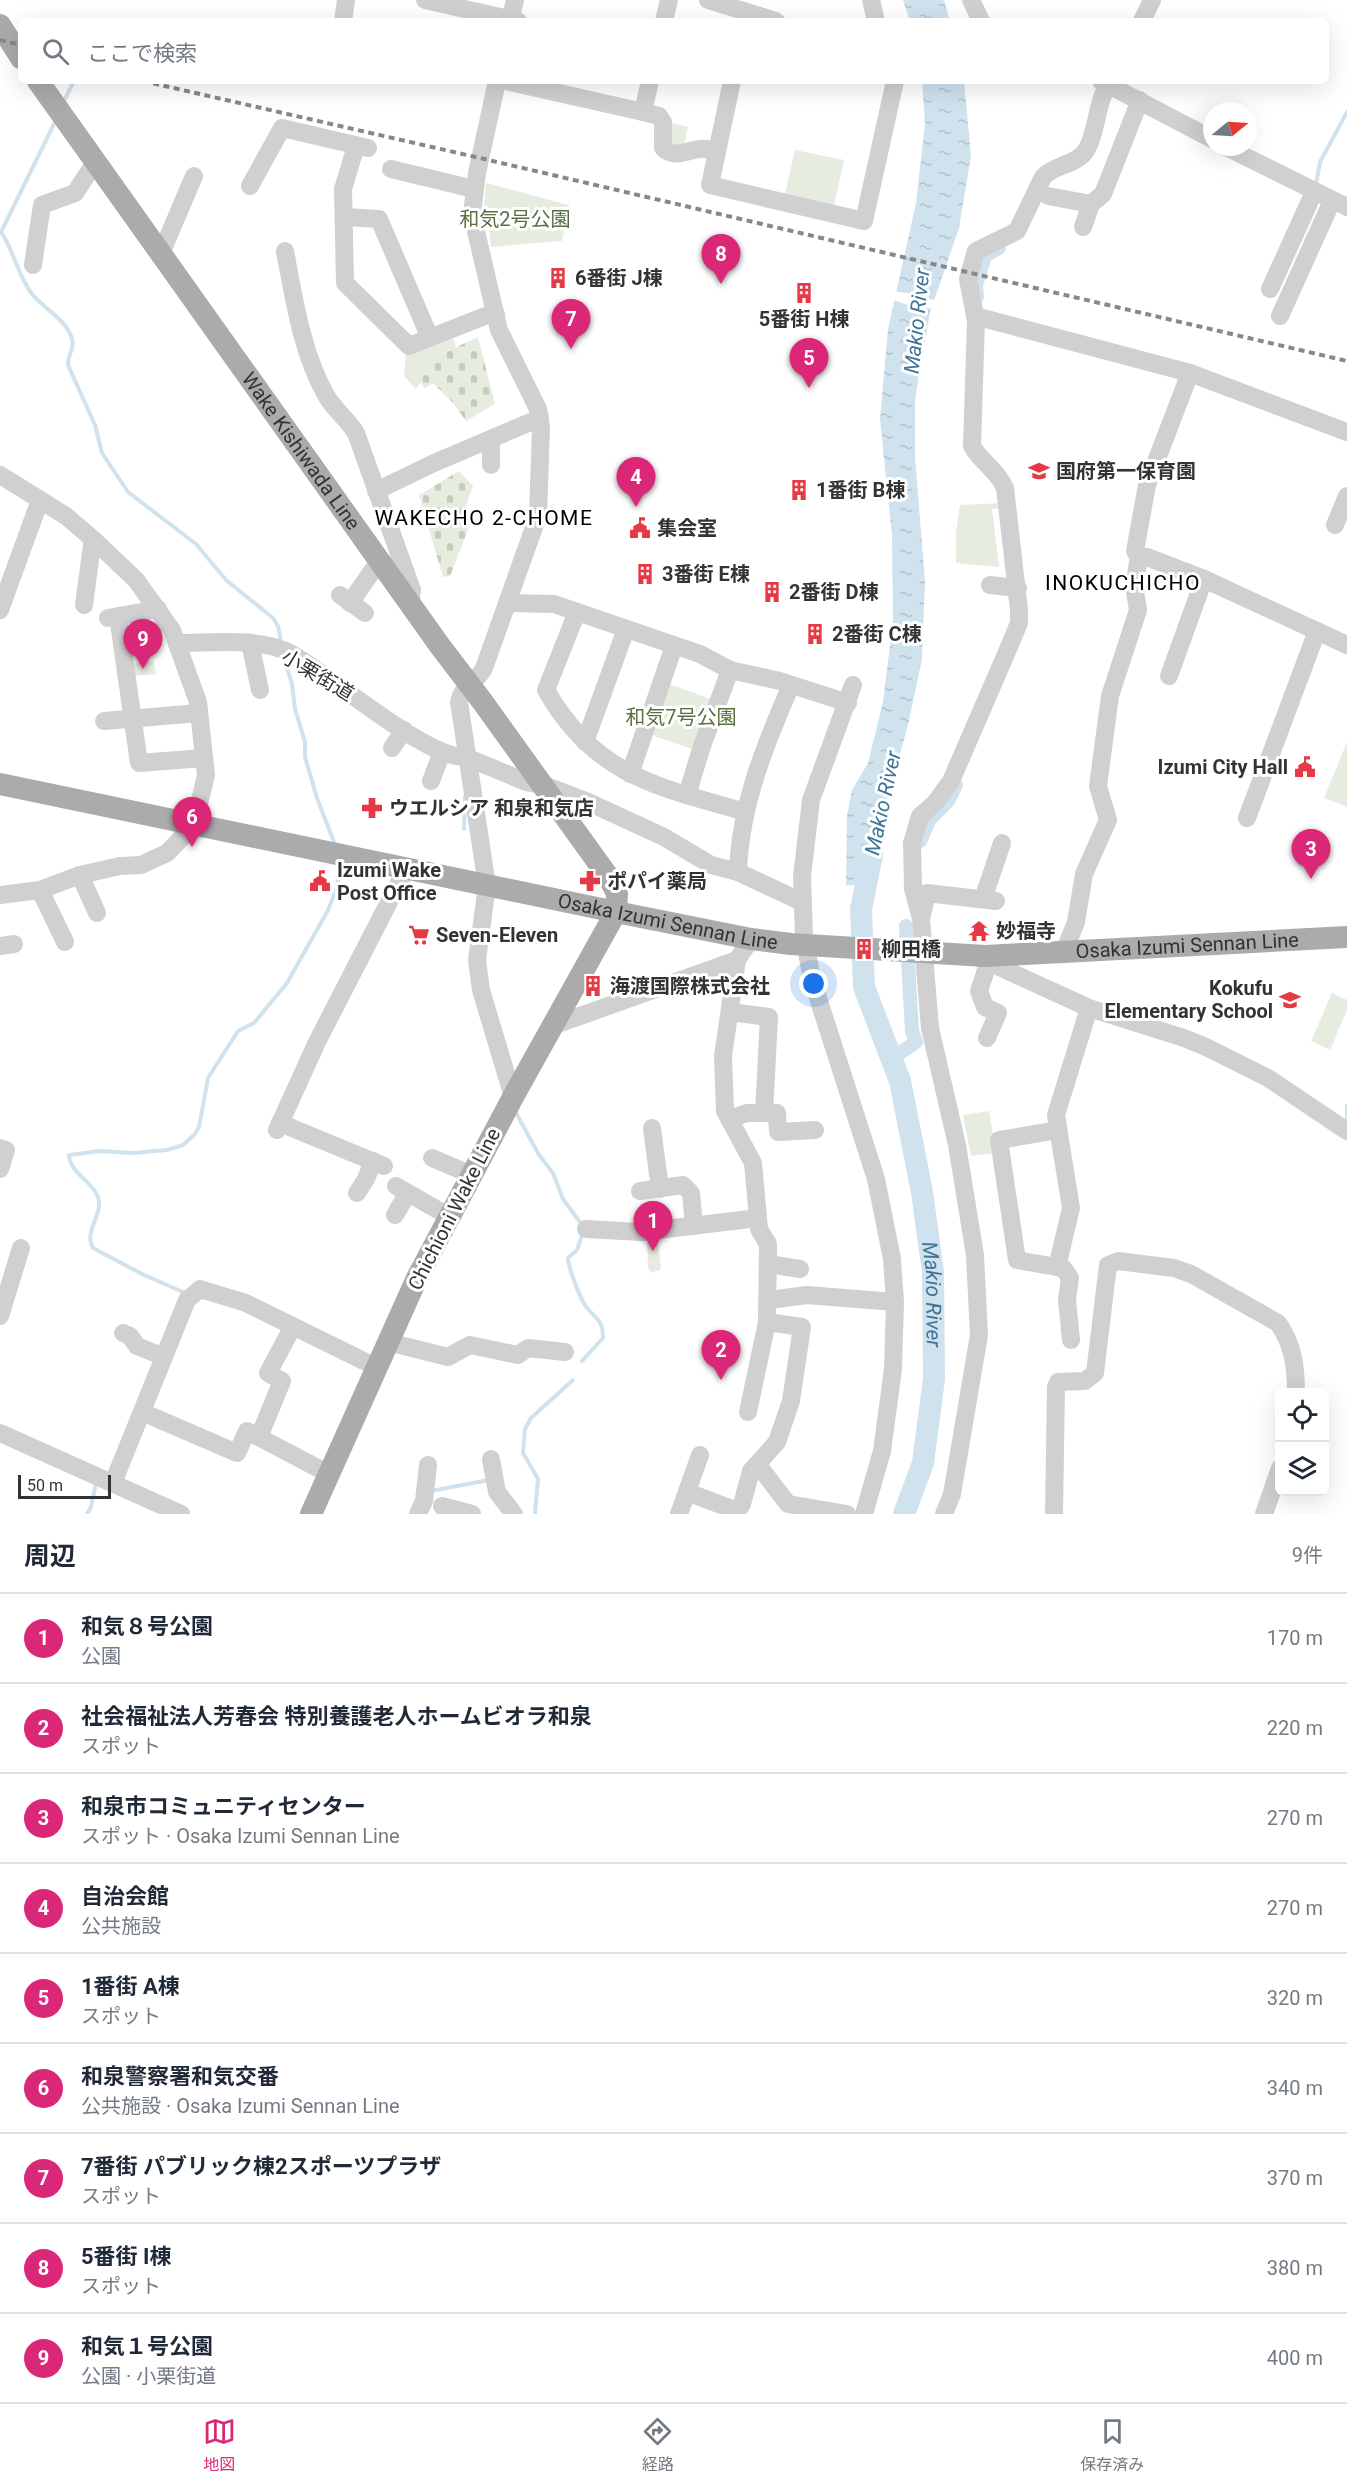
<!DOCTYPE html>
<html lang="ja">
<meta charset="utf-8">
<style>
:root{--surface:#fff;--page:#f2f2f3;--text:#1f2937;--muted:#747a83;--line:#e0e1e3;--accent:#db2777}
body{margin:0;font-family:Roboto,"Noto Sans JP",sans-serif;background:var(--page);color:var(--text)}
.controls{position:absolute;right:18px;bottom:18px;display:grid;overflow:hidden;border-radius:9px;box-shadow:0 6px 24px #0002}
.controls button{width:54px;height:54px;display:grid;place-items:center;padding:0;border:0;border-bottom:2px solid var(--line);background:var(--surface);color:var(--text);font:30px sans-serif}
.compass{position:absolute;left:1203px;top:102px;width:54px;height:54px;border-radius:50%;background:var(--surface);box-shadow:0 6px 24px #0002;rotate:72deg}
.scale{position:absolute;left:18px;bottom:15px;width:93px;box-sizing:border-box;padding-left:6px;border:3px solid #333;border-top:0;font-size:16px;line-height:21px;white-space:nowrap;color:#333;-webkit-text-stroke:4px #fff;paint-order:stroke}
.you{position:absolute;left:814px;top:984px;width:21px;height:21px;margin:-15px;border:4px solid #fff;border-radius:50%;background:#1a73e8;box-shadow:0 0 0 9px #1a73e833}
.badge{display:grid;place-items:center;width:39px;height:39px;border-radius:50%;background:var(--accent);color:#fff;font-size:20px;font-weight:700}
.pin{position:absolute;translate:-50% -50px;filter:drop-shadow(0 2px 3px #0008)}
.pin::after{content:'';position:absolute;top:32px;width:21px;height:18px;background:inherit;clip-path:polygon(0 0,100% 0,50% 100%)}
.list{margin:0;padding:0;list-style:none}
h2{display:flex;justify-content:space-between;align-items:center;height:78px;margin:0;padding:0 24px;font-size:26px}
h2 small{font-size:20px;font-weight:400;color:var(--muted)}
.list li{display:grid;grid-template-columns:39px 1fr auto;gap:18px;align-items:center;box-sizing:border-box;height:90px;padding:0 24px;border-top:2px solid var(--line)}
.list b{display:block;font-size:22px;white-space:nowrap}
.list p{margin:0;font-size:20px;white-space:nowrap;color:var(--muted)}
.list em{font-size:20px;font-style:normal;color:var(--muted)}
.icon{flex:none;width:33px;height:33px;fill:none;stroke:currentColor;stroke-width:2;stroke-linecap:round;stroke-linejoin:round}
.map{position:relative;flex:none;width:1347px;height:1514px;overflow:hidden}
.search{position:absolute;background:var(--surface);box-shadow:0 6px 24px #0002;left:18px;right:18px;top:18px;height:66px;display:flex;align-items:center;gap:15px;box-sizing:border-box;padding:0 21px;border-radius:9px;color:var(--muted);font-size:22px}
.sheet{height:888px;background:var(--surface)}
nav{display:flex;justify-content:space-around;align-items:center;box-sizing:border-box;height:84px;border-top:2px solid var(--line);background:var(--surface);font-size:16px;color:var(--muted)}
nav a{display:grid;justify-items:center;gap:3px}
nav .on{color:var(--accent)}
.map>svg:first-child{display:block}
.cemetery{fill:url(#cemetery-stones)}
.park{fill:#e6ecdf}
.water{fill:url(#water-ripples)}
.pier{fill:#fff}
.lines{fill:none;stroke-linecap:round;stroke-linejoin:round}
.stream{stroke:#cfe2ee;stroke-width:4}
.canal{stroke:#cfe2ee;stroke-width:14}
.river{stroke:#cfe2ee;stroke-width:22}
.minor{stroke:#d0d0d0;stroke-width:18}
.major{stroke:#ababab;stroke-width:22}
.rail{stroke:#888;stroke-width:4;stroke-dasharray:6 4.5;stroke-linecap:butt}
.labels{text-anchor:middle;stroke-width:6;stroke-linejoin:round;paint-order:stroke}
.park-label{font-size:20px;fill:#56703f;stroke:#fff}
.poi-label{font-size:20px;font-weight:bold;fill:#333;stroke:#fff;text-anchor:start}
.street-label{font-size:20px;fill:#333;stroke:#fff}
.water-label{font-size:21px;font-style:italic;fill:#3f7597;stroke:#fff}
.neighbourhood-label{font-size:21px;letter-spacing:1.5px;fill:#000;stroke:#fff}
</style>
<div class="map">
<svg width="1347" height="1514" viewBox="0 0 1347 1514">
<defs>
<pattern id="cemetery-stones" width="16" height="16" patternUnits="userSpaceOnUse" patternTransform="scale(1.5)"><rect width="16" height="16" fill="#e6ecdf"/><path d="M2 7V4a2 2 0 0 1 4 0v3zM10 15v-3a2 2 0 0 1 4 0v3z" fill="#c6cbc0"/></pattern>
<pattern id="water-ripples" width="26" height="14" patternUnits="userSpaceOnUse" patternTransform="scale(1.5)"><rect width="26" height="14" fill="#cfe2ee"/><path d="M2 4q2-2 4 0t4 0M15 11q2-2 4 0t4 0" fill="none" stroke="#b2c2cd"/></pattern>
</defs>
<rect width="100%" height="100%" fill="#fff"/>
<g class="cemetery">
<polygon points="478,337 495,404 466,421 452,402 433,383 425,388 415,378 439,355"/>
<polygon points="459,471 473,486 466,505 470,522 469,527 450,576 443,577 419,495"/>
</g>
<g class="park">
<polygon points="668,122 688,127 683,148 670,147"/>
<polygon points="795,150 844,160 833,210 784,198"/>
<polygon points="486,183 569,205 562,241 491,247 488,219 484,207"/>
<polygon points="452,335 456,347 439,355 415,378 420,383 416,389 404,376 406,354"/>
<polygon points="1005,503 1005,508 992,509 999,567 956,563 956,533 960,505"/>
<polygon points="154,661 156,674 132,676 130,664"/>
<polygon points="667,683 713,700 695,750 649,734"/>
<polygon points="1347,742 1347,807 1324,798"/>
<polygon points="1332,993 1347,1000 1347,1010 1330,1050 1311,1041"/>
<polygon points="989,1111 996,1153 971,1156 963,1115"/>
<polygon points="647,1235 657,1235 661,1269 651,1273 648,1267"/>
</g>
<g class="water">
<polygon points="903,0 944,0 950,21 910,21"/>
<polygon points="922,81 964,81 971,156 959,228 930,312 915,400 915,457 925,581 922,659 908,725 885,808 874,886 846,885 847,816 852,790 868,763 883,702 893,621 892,536 880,419 888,329 916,203 925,124"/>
</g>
<polygon class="pier" points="893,291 912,294 937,301 934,309 915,305 910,306 891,299"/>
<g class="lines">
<g class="stream">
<polyline points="64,101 74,81"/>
<path d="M54,124L1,232C14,251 18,276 32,294C44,309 67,320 72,339C75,350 67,355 68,365L95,425L102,453L128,492L196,544L226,580L273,618L278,626L281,642"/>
<polyline points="1316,184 1320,162 1347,112"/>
<polyline points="284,658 292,684 295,709 305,742 305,757 317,798 334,842"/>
<polyline points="464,829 465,797"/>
<polyline points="515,1111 539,1155 553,1173 563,1199 582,1225"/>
<polyline points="1347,1122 1347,1106"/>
<path d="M183,1292L142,1274L93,1248C83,1232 104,1214 98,1197C92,1181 70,1173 69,1155L99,1151L133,1153L167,1150L183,1145L194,1135L199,1127L208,1078L238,1031L254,1023L287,983L328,910L337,888L340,864"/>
<path d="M582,1361L603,1338C603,1317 594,1319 585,1305C580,1298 568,1267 568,1258L577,1250L583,1232"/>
<polyline points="431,1491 489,1480"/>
<polyline points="87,1514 91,1507 96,1483"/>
<polyline points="535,1514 538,1479 523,1453 525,1429 531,1418 573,1380"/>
</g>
<g class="canal">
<polyline points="977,297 976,285 985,256 999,248"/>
<polyline points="920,841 930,819 948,801 956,785"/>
<polyline points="891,1059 916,1042 912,1031 906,926"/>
</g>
<path class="river" id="s1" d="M872,855L861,909L864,987L900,1081L922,1192L933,1272L934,1379L923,1463L904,1514"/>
<g class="minor">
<polyline points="425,0 518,21"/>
<polyline points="708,0 776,21"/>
<polyline points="871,0 876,21"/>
<polyline points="971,0 981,21"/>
<polyline points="343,21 346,0"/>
<polyline points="510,21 515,0"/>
<polyline points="664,21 669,0"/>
<polyline points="1142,21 1152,0"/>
<path d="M497,81L477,173L472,214L499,330L538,409L541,427L538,516L484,668C476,684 463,683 459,702L487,885L477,960L481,990L513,1097"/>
<polyline points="506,81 643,112"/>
<path d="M650,81L643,112L659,116L663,122V148C675,160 688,149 701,149C706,148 712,151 716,151"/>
<polyline points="732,81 710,185 864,221 895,81"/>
<polyline points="1101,81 1212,139"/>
<polyline points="356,146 343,189 345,283 409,346 485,316 496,314"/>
<polyline points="1226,147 1347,207"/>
<polyline points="391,169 474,189"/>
<polyline points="250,186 282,128 368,148"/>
<polyline points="1048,196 1091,204"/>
<polyline points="344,217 379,219 430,338"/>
<polyline points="1083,227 1091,204 1103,194 1140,100"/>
<path d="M285,251C294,299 302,354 327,397C335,410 348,420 356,433L412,590L410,604"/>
<polyline points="160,256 194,176"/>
<polyline points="33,265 42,205 75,193 90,170 97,165"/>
<polyline points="1270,289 1314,192"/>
<polyline points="975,316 1190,373 1347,432"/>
<polyline points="1280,316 1332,201"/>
<polyline points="1190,373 1147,485 1135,551 1139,558 1147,557 1204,579 1347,645"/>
<polyline points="491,465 491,439"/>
<polyline points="0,475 66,516 95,541 136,580 164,619 172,630 198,702 206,775 194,825 167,853 141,865 120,866 80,875 40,890 0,895"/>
<polyline points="376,491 434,463 540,418"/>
<polyline points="1335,525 1347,496"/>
<polyline points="990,585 1018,588"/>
<polyline points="340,595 365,613"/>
<polyline points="350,603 373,570 381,564"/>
<polyline points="507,603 554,604 700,654 730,670 780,681 848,703"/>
<polyline points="84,605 92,545 95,541"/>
<polyline points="0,610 40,500"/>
<path d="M577,612L546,690C595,776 658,787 746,812"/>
<polyline points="118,616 139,763 204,758"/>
<polyline points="108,618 158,609"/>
<path d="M177,643C211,643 259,637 290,653C331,675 426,759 466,757L526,782L544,785L588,802L664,837L711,865L738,872L802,902"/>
<polyline points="250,643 260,690"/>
<polyline points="1169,676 1204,579"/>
<polyline points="853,685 811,800 802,876 804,937 812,979 876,1179 892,1259 895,1302 893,1369 882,1451 864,1514"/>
<polyline points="104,721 199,713"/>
<polyline points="585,742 626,629"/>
<polyline points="392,748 404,730"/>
<polyline points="630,774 674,646"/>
<polyline points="431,781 442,752"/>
<polyline points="687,795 702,746 730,670"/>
<polyline points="1247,818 1317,631"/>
<path d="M738,872C740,806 765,745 791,685"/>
<polyline points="80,875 97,913"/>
<polyline points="40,890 65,942"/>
<polyline points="983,899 1002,843"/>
<polyline points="922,915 927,893 996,901"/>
<polyline points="0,946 14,944"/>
<polyline points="1064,952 1076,922 1084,874 1108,820 1098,786 1110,696 1138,610 1134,585 1139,558"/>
<polyline points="973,955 1089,1008 1184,1038 1206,1047 1268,1078 1347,1131"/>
<polyline points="730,1012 769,1017 764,1113"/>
<polyline points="552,1026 737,960"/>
<polyline points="987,1038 998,1013 985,1007 979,991 988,964"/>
<polyline points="729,1119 747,1113 777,1113 778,1132 815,1130"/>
<polyline points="280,1123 384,1166"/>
<polyline points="652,1128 660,1189"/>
<polyline points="277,1130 317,1042 406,869"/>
<polyline points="1058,1130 999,1140 1017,1260 1057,1267 1071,1208 1056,1115 1089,1008"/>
<polyline points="0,1148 6,1150 0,1169"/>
<polyline points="432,1158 472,1175"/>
<polyline points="396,1186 450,1217"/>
<polyline points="640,1191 683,1185 691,1193 694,1226"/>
<polyline points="357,1193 366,1179 373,1161"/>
<polyline points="395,1215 407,1194"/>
<polyline points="586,1229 641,1232 758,1218"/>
<polyline points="768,1264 800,1269"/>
<polyline points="1057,1267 1064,1269 1070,1278 1067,1300 1071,1340"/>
<polyline points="769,1300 807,1295 895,1302"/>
<polyline points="0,1316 21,1248"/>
<polyline points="123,1333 130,1336 137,1346 164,1357"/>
<polyline points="388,1342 448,1357 470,1345 518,1355 528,1348 565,1352"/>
<polyline points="142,1412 237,1453 247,1431 329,1474"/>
<polyline points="748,1412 767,1322"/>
<polyline points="0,1433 181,1514"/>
<polyline points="259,1437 282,1381 268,1373 292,1328"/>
<polyline points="491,1459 497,1492 514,1514"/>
<polyline points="758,1465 788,1504 847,1514"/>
<polyline points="113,1483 187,1300 200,1289 246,1303 378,1368"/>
<polyline points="687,1492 737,1511"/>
<polyline points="442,1506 472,1514"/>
<polyline points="418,1514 424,1501 428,1465"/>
<polyline points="679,1514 700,1455"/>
<polyline points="735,1514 742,1504 751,1471 777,1442 791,1401 802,1327 767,1322 768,1244 759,1229 753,1163 725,1111 723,1056 737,960 751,939"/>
<path d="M944,1514L952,1494L979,1335L975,1255L957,1145L930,1028L921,919L913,889L912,843L920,816L935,803L951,781L1009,647L1019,623V610L1005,488C998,471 981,462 972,446L976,321L968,279L976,251L1017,231L1043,177C1055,164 1078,165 1087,149C1098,128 1096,102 1110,81"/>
<path d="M1054,1514L1056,1387L1058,1382L1085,1381L1095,1373L1108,1265L1118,1261L1174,1268L1191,1274L1278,1323C1293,1344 1296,1367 1296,1392"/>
<polyline points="1264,1514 1280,1468"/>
</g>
<g class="major">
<polyline points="0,25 21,58"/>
<path id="s2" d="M38,81L440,646L482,701L607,875L617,893L616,912L513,1097L417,1278L311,1514"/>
<path id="s3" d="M0,784L616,912L751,939L791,944L985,956L1347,937"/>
</g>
<g class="rail">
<polyline points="0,40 21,45"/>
<polyline points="143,81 480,158 1347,361"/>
</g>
</g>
<defs>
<symbol id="building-bare" viewBox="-9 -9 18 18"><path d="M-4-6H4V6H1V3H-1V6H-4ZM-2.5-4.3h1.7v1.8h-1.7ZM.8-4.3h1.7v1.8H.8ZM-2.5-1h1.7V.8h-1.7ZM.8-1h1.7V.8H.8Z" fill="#e63946" stroke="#fff" stroke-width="2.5" paint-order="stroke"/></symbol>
<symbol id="school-bare" viewBox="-9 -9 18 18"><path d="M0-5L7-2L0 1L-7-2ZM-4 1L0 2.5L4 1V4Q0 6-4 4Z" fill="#e63946" stroke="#fff" stroke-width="2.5" paint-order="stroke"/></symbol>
<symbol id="civic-bare" viewBox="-9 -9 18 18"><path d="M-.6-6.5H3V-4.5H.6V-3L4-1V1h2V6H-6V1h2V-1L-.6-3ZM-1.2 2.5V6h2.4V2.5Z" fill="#e63946" stroke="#fff" stroke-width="2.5" paint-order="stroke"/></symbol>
<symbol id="pharmacy-bare" viewBox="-9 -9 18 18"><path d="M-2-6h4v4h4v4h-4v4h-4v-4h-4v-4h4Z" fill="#e63946" stroke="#fff" stroke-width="2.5" paint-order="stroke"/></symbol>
<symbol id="temple-bare" viewBox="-9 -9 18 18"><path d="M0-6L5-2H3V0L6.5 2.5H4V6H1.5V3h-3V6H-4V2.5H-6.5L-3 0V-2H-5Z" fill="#e63946" stroke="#fff" stroke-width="2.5" paint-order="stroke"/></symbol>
<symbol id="supermarket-bare" viewBox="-9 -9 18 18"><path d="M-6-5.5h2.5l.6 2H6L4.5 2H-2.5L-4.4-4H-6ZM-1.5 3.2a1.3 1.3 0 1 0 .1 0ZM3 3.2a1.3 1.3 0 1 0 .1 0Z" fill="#e63946" stroke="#fff" stroke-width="2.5" paint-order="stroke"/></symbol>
</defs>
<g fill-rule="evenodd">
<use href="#building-bare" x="543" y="263" width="30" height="30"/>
<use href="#building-bare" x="789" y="278" width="30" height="30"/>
<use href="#school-bare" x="1024" y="456" width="30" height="30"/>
<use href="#building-bare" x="784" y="475" width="30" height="30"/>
<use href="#civic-bare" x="625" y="513" width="30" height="30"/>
<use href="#building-bare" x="630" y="559" width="30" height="30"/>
<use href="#building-bare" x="757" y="577" width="30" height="30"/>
<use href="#building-bare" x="800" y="619" width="30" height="30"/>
<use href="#civic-bare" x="1290" y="752" width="30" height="30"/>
<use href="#pharmacy-bare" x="357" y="793" width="30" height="30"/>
<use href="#civic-bare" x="305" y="866" width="30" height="30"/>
<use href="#pharmacy-bare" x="575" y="866" width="30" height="30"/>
<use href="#temple-bare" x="964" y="916" width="30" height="30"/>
<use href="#supermarket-bare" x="404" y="920" width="30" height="30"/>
<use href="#building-bare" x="849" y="934" width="30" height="30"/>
<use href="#building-bare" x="578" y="971" width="30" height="30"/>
<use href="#school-bare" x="1275" y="985" width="30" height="30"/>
</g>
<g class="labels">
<g class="park-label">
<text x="515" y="226">和気2号公園</text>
<text x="681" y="724">和気7号公園</text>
</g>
<g class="poi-label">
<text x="575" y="285">6番街 J棟</text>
<text x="804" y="326" text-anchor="middle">5番街 H棟</text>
<text x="1056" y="478">国府第一保育園</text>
<text x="816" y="497">1番街 B棟</text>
<text x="657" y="535">集会室</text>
<text x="662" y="581">3番街 E棟</text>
<text x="789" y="599">2番街 D棟</text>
<text x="832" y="641">2番街 C棟</text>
<text x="1288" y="774" text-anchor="end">Izumi City Hall</text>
<text x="389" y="815">ウエルシア 和泉和気店</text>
<text x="337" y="877">Izumi Wake<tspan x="337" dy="23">Post Office</tspan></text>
<text x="607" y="888">ポパイ薬局</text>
<text x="996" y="938">妙福寺</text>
<text x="436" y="942">Seven-Eleven</text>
<text x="881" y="956">柳田橋</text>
<text x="610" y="993">海渡国際株式会社</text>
<text x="1273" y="995" text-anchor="end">Kokufu<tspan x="1273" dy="23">Elementary School</tspan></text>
</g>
<g class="street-label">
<text dy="7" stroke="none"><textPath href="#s2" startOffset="454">Wake Kishiwada Line</textPath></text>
<text transform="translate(318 675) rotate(31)" y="7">小栗街道</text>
<text dy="7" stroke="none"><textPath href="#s3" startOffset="682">Osaka Izumi Sennan Line</textPath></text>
<text dy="7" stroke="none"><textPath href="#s3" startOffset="1204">Osaka Izumi Sennan Line</textPath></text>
<text transform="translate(454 1209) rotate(-63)" y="7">Chichioni Wake Line</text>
</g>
<g class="water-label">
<text transform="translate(917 321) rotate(-84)" y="7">Makio River</text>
<text transform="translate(883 803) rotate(-78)" y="7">Makio River</text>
<text dy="7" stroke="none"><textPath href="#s1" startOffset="450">Makio River</textPath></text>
</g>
<g class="neighbourhood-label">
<text x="484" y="525">WAKECHO 2-CHOME</text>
<text x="1123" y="590">INOKUCHICHO</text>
</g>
</g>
</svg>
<div class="controls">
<button><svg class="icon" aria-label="locate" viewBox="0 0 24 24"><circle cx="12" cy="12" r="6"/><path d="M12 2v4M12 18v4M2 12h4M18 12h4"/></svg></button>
<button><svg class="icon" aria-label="layers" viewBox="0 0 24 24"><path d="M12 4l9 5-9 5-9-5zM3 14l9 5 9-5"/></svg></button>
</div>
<svg class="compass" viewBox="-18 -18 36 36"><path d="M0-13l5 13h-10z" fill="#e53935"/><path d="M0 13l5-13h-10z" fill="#747a83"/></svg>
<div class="scale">50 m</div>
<div class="you"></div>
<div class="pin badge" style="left:653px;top:1251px">1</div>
<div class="pin badge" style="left:721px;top:1380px">2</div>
<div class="pin badge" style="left:1311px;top:879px">3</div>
<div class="pin badge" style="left:636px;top:507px">4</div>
<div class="pin badge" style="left:809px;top:388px">5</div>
<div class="pin badge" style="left:192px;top:847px">6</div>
<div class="pin badge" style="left:571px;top:349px">7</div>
<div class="pin badge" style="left:721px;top:284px">8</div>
<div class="pin badge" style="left:143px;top:669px">9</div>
<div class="search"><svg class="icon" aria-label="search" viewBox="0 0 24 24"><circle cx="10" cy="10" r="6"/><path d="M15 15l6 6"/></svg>ここで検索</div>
</div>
<section class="sheet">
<h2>周辺<small>9件</small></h2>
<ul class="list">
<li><span class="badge">1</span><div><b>和気８号公園</b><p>公園</p></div><em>170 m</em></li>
<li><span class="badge">2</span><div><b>社会福祉法人芳春会 特別養護老人ホームビオラ和泉</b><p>スポット</p></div><em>220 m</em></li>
<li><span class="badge">3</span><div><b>和泉市コミュニティセンター</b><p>スポット · Osaka Izumi Sennan Line</p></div><em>270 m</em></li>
<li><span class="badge">4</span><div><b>自治会館</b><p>公共施設</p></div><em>270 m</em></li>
<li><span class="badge">5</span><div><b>1番街 A棟</b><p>スポット</p></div><em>320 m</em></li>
<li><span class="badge">6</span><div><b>和泉警察署和気交番</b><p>公共施設 · Osaka Izumi Sennan Line</p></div><em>340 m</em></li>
<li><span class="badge">7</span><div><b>7番街 パブリック棟2スポーツプラザ</b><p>スポット</p></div><em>370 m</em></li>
<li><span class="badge">8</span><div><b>5番街 I棟</b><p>スポット</p></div><em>380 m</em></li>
<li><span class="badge">9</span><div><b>和気１号公園</b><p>公園 · 小栗街道</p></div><em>400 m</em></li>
</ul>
</section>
<nav>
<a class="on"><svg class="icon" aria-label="map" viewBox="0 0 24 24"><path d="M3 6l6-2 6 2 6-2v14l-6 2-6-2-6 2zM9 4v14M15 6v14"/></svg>地図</a>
<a><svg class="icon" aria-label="directions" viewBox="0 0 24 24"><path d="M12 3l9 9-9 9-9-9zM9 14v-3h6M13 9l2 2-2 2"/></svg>経路</a>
<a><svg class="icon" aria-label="saved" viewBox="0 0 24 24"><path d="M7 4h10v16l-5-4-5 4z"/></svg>保存済み</a>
</nav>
